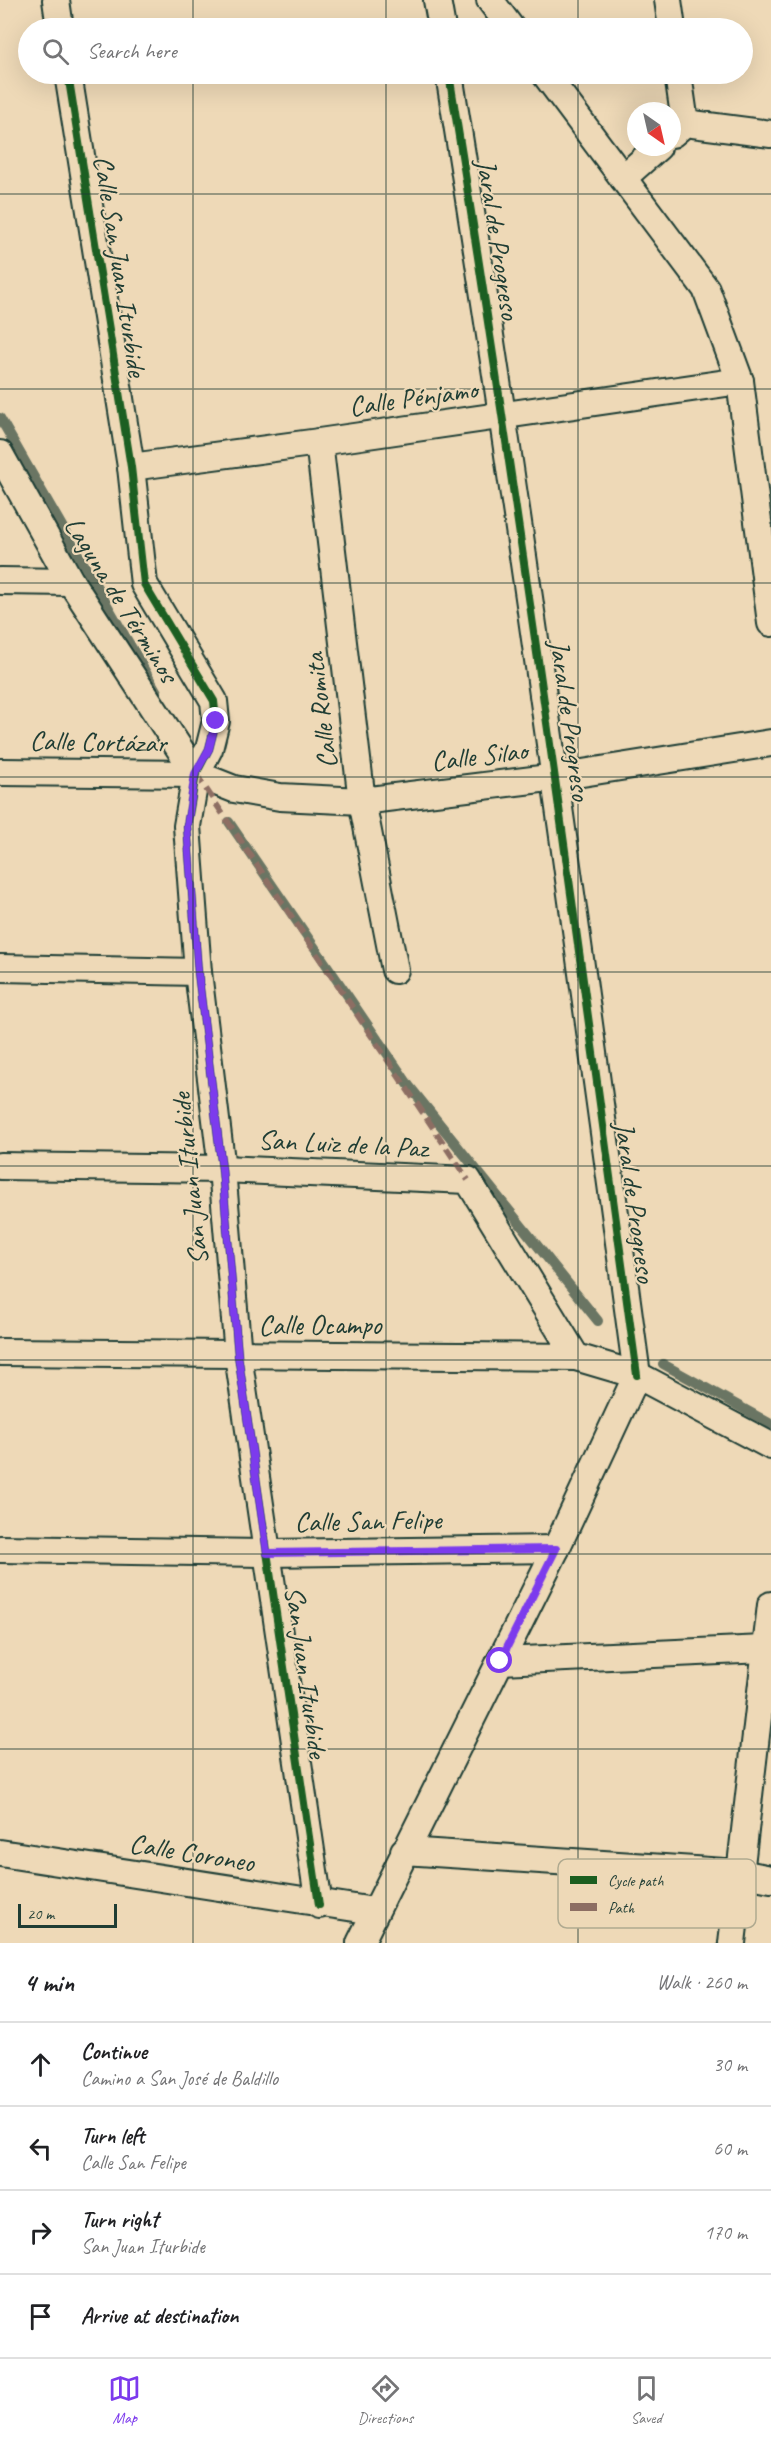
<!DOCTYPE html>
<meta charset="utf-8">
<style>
:root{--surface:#fff;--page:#f2f2f2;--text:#202124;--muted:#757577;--line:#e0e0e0;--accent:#7c3aed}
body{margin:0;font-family:Caveat,sans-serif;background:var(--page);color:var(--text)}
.compass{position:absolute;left:627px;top:102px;width:54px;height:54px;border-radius:50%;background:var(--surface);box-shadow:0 6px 24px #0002;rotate:146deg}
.scale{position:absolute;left:18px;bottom:15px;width:99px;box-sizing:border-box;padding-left:6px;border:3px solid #1f3d34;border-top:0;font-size:16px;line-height:21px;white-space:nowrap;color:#1f3d34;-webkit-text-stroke:4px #eed9b7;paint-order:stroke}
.stop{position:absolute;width:18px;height:18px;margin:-14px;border:4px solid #7c3aed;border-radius:50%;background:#fff}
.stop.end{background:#7c3aed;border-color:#fff;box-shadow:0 2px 6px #0008}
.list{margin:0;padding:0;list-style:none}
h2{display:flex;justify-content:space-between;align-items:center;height:78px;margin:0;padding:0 24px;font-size:26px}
h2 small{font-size:20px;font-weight:400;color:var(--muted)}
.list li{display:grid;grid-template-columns:39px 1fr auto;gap:18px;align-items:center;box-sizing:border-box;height:84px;padding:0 24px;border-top:2px solid var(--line)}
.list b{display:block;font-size:22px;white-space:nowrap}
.list p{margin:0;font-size:20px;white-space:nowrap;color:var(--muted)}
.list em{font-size:20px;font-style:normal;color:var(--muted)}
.icon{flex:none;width:33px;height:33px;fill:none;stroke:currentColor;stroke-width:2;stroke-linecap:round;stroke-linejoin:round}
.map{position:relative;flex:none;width:771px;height:1943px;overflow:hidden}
.search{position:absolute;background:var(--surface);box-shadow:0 6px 24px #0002;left:18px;right:18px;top:18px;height:66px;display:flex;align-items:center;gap:15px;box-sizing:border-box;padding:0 21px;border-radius:33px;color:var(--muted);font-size:22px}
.sheet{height:414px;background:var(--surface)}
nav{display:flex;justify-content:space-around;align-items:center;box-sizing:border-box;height:84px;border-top:2px solid var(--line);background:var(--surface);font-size:16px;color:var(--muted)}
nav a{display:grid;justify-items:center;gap:3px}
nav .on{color:var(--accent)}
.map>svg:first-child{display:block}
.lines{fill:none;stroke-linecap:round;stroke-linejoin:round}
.stream{stroke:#6a7563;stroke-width:10}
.street-casing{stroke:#1f3d34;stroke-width:30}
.street{stroke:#eed9b7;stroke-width:26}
.quiet{stroke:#8d6e63;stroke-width:6;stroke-dasharray:12 6;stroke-linecap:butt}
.cycleway-casing{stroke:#eed9b7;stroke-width:11}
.cycleway{stroke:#1b5e20;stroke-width:8}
.route{stroke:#7c3aed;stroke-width:8}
.grid{fill:none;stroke:#1f3d34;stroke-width:1.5;stroke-opacity:0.55}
.labels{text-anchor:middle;stroke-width:4.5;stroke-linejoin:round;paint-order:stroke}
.street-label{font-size:28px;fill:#1f3d34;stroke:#eed9b7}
.key{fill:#eed9b7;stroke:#b0aa90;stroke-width:1.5}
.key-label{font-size:16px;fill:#1f3d34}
</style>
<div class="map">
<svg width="771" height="1943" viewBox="0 0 771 1943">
<rect width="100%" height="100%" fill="#eed9b7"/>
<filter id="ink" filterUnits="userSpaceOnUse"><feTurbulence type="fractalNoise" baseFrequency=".0167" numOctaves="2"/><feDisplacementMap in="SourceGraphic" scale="12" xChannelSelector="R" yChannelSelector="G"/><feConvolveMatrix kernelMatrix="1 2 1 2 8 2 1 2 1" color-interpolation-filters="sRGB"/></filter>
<g filter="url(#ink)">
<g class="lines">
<g class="stream">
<polyline points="0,418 157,692"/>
<polyline points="229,822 410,1087 598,1321"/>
<polyline points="663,1364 771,1424"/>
</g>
<defs>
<g id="street">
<polyline points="56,0 60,28"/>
<polyline points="437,0 442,28"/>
<polyline points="490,0 511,28"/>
<polyline points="668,0 672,28"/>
<polyline points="68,74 131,467 144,584 214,701 216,721 209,749 196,774 187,826 198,972 222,1169 238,1355 319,1905"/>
<path d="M449,74C519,506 578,941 637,1375"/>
<polyline points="545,74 706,289 740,381 771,623"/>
<polyline points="678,74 685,123"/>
<polyline points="672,134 685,123 771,134"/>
<polyline points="623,178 658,147"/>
<polyline points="319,442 362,801 395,970"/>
<polyline points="0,454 71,582 196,774"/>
<polyline points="131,467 319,442 740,381"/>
<polyline points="0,581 71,582"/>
<polyline points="0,772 196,774 234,789 280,797 362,801 557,777 771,743"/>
<polyline points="0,968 198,972"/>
<polyline points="0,1166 222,1169 468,1180 576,1357"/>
<polyline points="0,1352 576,1357 637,1375 771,1446"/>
<polyline points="0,1549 267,1553 556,1549"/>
<polyline points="500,1661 764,1649"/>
<polyline points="404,1851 740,1873 771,1879"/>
<polyline points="0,1853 374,1911"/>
<polyline points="360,1943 556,1549 637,1375"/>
<polyline points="732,1943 771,1605"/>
</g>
</defs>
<use href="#street" class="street-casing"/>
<use href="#street" class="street"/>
<polyline class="quiet" points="196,774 468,1180"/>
<defs>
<g id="cycleway">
<polyline points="68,74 131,467 144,584 214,701 216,721 209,749 196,774 187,826 198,972 222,1169 238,1355 319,1905"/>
<path d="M449,74C519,506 578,941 637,1375"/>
</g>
</defs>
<use href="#cycleway" class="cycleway-casing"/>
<use href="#cycleway" class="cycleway"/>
</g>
</g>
<g class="lines" filter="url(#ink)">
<polyline class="route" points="216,721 209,749 195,774 187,826 198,972 222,1169 238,1355 267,1553 556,1549 500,1661"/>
</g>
<path class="grid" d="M193,0V28M386,0V28M578,0V28M193,74V1943M386,74V1943M578,74V1943M0,194H771M0,389H771M0,583H771M0,777H771M0,972H771M0,1166H771M0,1360H771M0,1554H771M0,1749H771"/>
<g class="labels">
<g class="street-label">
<text transform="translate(499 239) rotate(81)" y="10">Jaral de Progreso</text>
<text transform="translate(121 266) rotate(81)" y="10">Calle San Juan Iturbide</text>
<text transform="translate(413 397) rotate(-8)" y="10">Calle Pénjamo</text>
<text transform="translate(122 599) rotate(58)" y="10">Laguna de Términos</text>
<text transform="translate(320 711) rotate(-97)" y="10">Calle Romita</text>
<text transform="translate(571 720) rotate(82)" y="10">Jaral de Progreso</text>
<text transform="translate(98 741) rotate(1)" y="10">Calle Cortázar</text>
<text transform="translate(479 755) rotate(-7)" y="10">Calle Silao</text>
<text transform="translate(343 1143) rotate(3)" y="10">San Luiz de la Paz</text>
<text transform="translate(189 1179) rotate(-96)" y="10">San Juan Iturbide</text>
<text transform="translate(636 1202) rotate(82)" y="10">Jaral de Progreso</text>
<text x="320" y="1334">Calle Ocampo</text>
<text transform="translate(368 1520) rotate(-1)" y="10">Calle San Felipe</text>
<text transform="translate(307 1672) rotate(82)" y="10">San Juan Iturbide</text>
<text transform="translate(192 1852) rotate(9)" y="10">Calle Coroneo</text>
</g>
</g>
<rect x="558" y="1859" width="198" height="69" rx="9" class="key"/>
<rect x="570" y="1876" width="27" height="8" fill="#1b5e20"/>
<rect x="570" y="1903" width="27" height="8" fill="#8d6e63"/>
<g class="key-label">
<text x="608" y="1886">Cycle path</text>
<text x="608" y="1913">Path</text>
</g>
</svg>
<svg class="compass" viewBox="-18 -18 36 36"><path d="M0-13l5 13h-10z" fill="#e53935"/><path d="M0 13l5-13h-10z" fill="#757577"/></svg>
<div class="scale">20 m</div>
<div class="stop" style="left:500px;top:1661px"></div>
<div class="stop end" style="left:216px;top:721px"></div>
<div class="search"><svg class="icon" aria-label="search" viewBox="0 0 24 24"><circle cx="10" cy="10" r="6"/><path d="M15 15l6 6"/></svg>Search here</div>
</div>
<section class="sheet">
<h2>4 min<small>Walk · 260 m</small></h2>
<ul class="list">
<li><svg class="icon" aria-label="ahead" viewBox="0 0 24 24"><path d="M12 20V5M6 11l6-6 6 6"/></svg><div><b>Continue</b><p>Camino a San José de Baldillo</p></div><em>30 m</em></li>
<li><svg class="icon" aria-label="left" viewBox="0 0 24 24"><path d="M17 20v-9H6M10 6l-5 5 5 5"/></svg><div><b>Turn left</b><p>Calle San Felipe</p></div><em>60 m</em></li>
<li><svg class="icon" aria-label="right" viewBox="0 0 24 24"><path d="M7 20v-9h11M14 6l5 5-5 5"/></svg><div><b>Turn right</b><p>San Juan Iturbide</p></div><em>170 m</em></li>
<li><svg class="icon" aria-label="arrive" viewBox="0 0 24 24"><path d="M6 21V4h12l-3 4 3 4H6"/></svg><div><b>Arrive at destination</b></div></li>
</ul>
</section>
<nav>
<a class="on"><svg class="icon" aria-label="map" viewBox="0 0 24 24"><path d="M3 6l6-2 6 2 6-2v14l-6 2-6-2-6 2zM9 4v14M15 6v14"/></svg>Map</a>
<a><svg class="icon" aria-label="directions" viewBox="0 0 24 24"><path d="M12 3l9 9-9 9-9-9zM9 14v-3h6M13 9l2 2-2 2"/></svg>Directions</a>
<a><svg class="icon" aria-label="saved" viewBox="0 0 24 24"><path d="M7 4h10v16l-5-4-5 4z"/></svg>Saved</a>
</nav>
